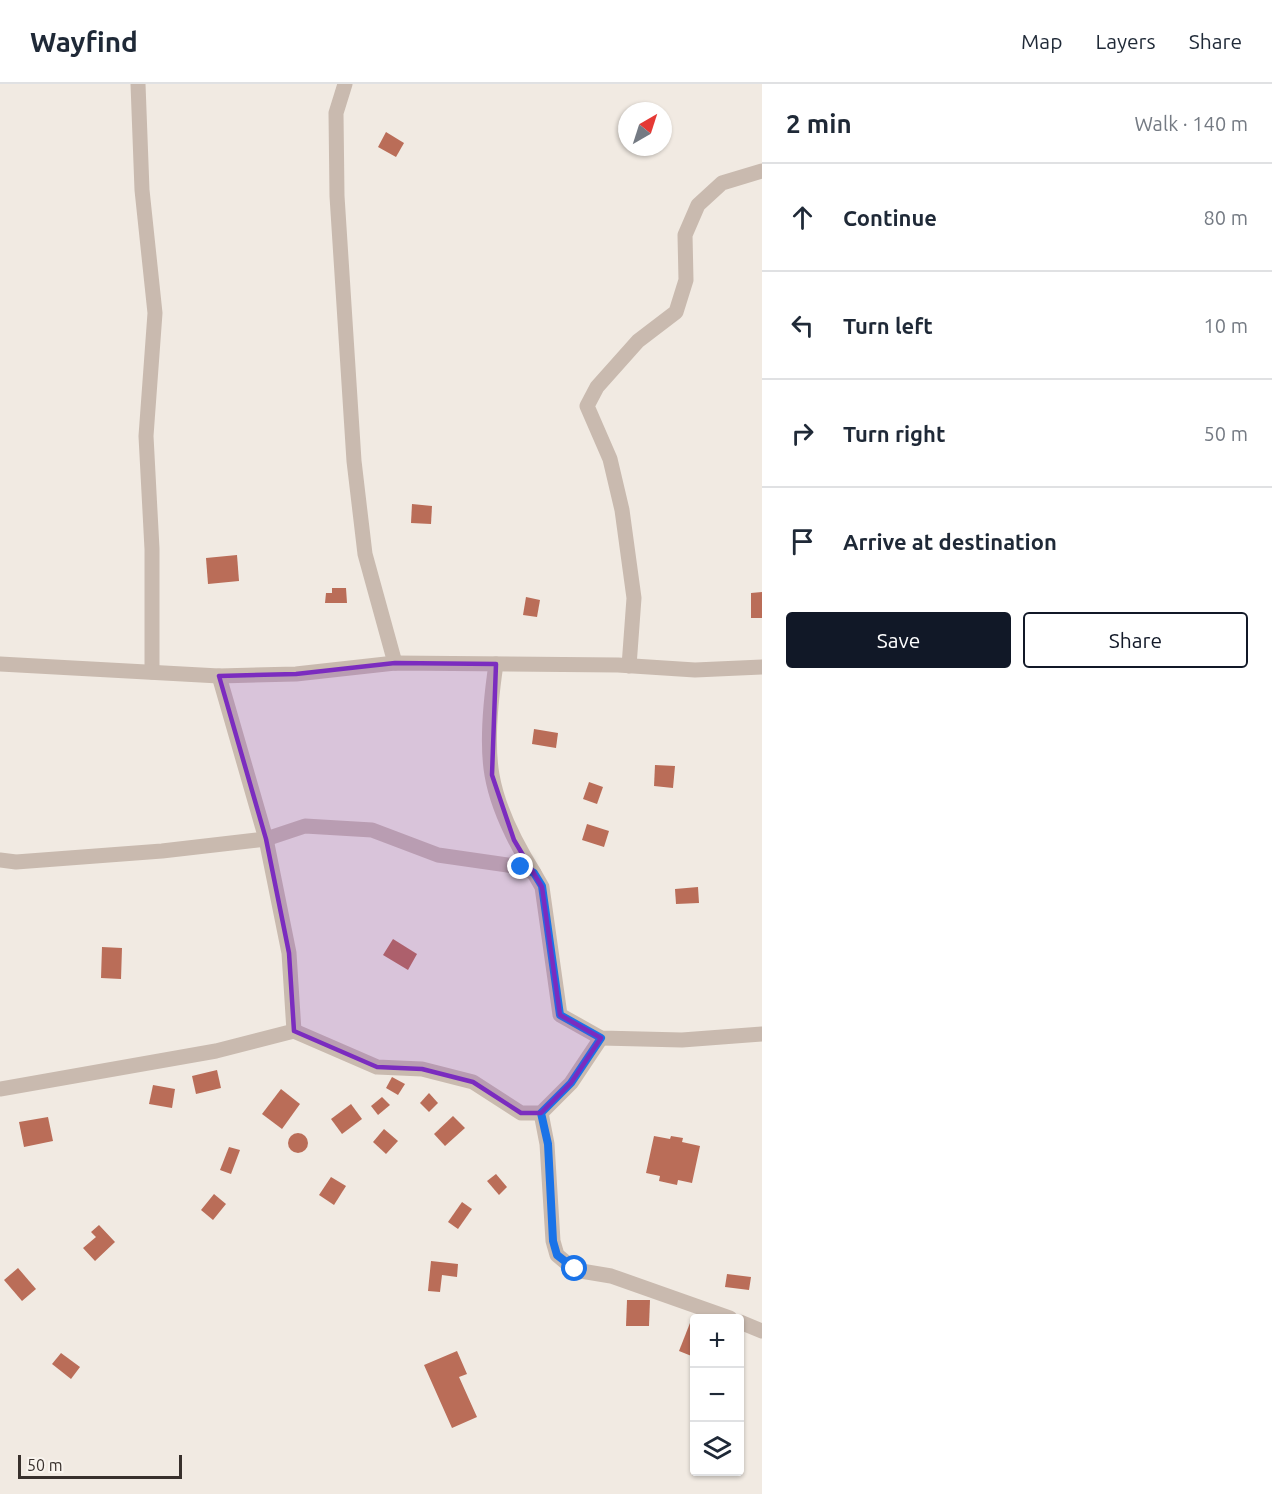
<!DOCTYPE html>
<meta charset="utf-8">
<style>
:root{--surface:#fff;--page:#f2f2f3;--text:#1f2937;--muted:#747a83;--line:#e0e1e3;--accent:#111827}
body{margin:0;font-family:Ubuntu,sans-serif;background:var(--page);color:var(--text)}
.controls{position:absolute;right:18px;bottom:18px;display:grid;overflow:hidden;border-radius:6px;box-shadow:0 2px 4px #0004}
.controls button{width:54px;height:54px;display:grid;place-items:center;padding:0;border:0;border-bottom:2px solid var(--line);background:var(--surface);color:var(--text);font:30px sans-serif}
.compass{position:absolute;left:618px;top:18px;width:54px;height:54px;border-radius:50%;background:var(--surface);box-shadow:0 2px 4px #0004;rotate:39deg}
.scale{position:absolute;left:18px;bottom:15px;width:164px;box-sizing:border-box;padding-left:6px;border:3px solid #38302c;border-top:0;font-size:16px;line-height:21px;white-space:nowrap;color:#38302c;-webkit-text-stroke:4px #f9f4ee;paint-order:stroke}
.stop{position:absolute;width:18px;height:18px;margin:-14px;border:4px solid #1a73e8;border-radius:50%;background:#fff}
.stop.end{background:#1a73e8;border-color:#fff;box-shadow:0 2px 6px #0008}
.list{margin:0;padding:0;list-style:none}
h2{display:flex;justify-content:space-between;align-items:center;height:78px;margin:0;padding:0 24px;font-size:26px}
h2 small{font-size:20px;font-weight:400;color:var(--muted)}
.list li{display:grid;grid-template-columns:39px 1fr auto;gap:18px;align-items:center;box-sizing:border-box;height:108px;padding:0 24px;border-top:2px solid var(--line)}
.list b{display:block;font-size:22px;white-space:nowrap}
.list em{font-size:20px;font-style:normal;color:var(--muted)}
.actions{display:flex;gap:12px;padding:18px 24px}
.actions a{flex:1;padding:14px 0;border:2px solid var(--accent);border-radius:6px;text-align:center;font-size:21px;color:var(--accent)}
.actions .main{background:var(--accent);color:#fff}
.icon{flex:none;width:33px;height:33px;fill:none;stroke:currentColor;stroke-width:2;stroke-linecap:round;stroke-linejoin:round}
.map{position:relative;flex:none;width:762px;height:1410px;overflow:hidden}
header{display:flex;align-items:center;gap:36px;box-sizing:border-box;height:84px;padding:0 30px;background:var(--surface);border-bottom:2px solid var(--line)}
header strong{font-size:28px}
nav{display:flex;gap:33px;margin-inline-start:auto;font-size:21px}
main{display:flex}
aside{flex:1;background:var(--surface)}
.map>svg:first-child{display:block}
.building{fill:#ba6d58}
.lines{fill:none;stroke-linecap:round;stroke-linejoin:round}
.minor{stroke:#c9baaf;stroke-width:15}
.tertiary{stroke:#c9baaf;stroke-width:15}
.route{stroke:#1a73e8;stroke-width:8}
.marked{fill:#7b2cbf;fill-opacity:0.2;stroke:#7b2cbf;stroke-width:4.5;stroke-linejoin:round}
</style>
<header>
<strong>Wayfind</strong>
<nav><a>Map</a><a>Layers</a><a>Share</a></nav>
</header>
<main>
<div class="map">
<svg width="762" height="1410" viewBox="0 0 762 1410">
<rect width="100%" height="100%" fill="#f1eae2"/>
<g class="building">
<polygon points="386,48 404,59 396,73 378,63"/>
<polygon points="412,420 432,422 431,440 411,439"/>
<polygon points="237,471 239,497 208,500 206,474"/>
<polygon points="332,504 346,504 347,519 325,519 326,509 332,509"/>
<polygon points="762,508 762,534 751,534 751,509"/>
<polygon points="526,513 540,516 537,533 523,531"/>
<polygon points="534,645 558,649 556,664 532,660"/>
<polygon points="655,681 675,682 673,704 654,702"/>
<polygon points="589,698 603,703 597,720 583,715"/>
<polygon points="587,740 609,747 604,763 582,756"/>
<polygon points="698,803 699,819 676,820 675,805"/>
<polygon points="393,855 417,870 408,886 383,871"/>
<polygon points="102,863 122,864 121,895 101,894"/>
<polygon points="217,986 221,1004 196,1010 192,992"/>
<polygon points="392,993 405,1000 398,1011 386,1004"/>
<polygon points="153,1001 175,1005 172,1024 149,1020"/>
<polygon points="281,1005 300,1020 282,1045 262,1030"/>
<polygon points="429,1009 438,1019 429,1028 420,1019"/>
<polygon points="382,1013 390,1021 378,1031 371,1022"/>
<polygon points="351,1020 362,1035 342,1050 331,1035"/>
<polygon points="453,1032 465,1044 445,1062 434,1050"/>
<polygon points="48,1033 53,1057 24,1063 19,1038"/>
<polygon points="384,1045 398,1057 386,1070 373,1058"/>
<circle cx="298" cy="1059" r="10"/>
<polygon points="654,1052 670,1055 671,1052 683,1054 682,1058 700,1062 692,1099 678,1096 677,1101 659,1097 660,1092 646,1089"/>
<polygon points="229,1063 240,1066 231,1090 220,1086"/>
<polygon points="496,1090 507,1103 499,1111 487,1097"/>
<polygon points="331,1093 346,1102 334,1121 319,1111"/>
<polygon points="214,1110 226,1120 213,1136 201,1126"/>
<polygon points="462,1118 472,1125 458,1145 448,1138"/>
<polygon points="99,1141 115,1158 95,1177 83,1164 96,1153 91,1148"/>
<polygon points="431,1177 458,1180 457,1193 442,1191 440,1208 428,1207"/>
<polygon points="18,1184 36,1205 22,1217 4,1196"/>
<polygon points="727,1190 751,1193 749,1206 725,1203"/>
<polygon points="627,1216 650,1216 649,1242 626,1242"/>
<polygon points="690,1239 694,1241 694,1273 679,1267"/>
<polygon points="457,1267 467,1290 459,1293 477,1333 452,1344 424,1281"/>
<polygon points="61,1269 80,1283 71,1295 52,1280"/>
</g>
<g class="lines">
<g class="minor">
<polyline points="138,0 142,106 155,229 146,352 152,465 152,588"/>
<polyline points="345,0 336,29 337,112 354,377 365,470 395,579"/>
<path d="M496,580C491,614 486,657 492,691C498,726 516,760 534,789"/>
<polyline points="629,582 634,514 622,426 610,375 587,322 597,303 638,257 676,228 686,196 685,151 698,121 722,99 762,87"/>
<polyline points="219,592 266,755 289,869 294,947"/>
<polyline points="0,776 16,778 162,767 266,755 305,742 372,746 438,771 521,783 534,789 542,803 560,931 601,954 682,956 762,950"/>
<polyline points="0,1005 216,967 294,947 377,983 422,985 473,998 521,1029 541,1029 571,999 601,954"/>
<polyline points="541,1029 547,1060 553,1157 557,1171 575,1186 611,1192 730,1234"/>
<polyline points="740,1238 762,1247"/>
</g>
<polyline class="tertiary" points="0,580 219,592 296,590 395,579 618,581 695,586 762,583"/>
</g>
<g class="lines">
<polyline class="route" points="521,783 534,789 542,802 560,931 601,954 571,999 541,1029 548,1060 553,1157 557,1171 575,1185"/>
</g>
<path class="marked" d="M395,579L496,580L492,691L514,756L542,803L560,931L601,954L571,999L541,1029H521L473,998L422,985L377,983L294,947L289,869L266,755L219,592L296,590Z"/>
</svg>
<div class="controls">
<button>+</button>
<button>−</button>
<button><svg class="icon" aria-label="layers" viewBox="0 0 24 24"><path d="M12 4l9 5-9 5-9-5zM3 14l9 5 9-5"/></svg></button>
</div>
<svg class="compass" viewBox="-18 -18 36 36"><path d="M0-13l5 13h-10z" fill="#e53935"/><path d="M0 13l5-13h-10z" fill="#747a83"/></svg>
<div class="scale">50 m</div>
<div class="stop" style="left:575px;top:1185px"></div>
<div class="stop end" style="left:521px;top:783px"></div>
</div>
<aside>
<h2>2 min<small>Walk · 140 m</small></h2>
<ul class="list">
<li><svg class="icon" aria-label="ahead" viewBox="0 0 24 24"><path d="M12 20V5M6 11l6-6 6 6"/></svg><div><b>Continue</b></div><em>80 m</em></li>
<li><svg class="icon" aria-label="left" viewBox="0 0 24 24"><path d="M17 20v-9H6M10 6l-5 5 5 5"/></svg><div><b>Turn left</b></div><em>10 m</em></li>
<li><svg class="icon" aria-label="right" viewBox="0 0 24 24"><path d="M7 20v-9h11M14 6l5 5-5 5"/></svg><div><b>Turn right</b></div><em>50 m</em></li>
<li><svg class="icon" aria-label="arrive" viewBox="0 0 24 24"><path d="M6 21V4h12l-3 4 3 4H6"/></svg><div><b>Arrive at destination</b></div></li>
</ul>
<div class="actions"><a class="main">Save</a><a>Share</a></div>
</aside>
</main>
